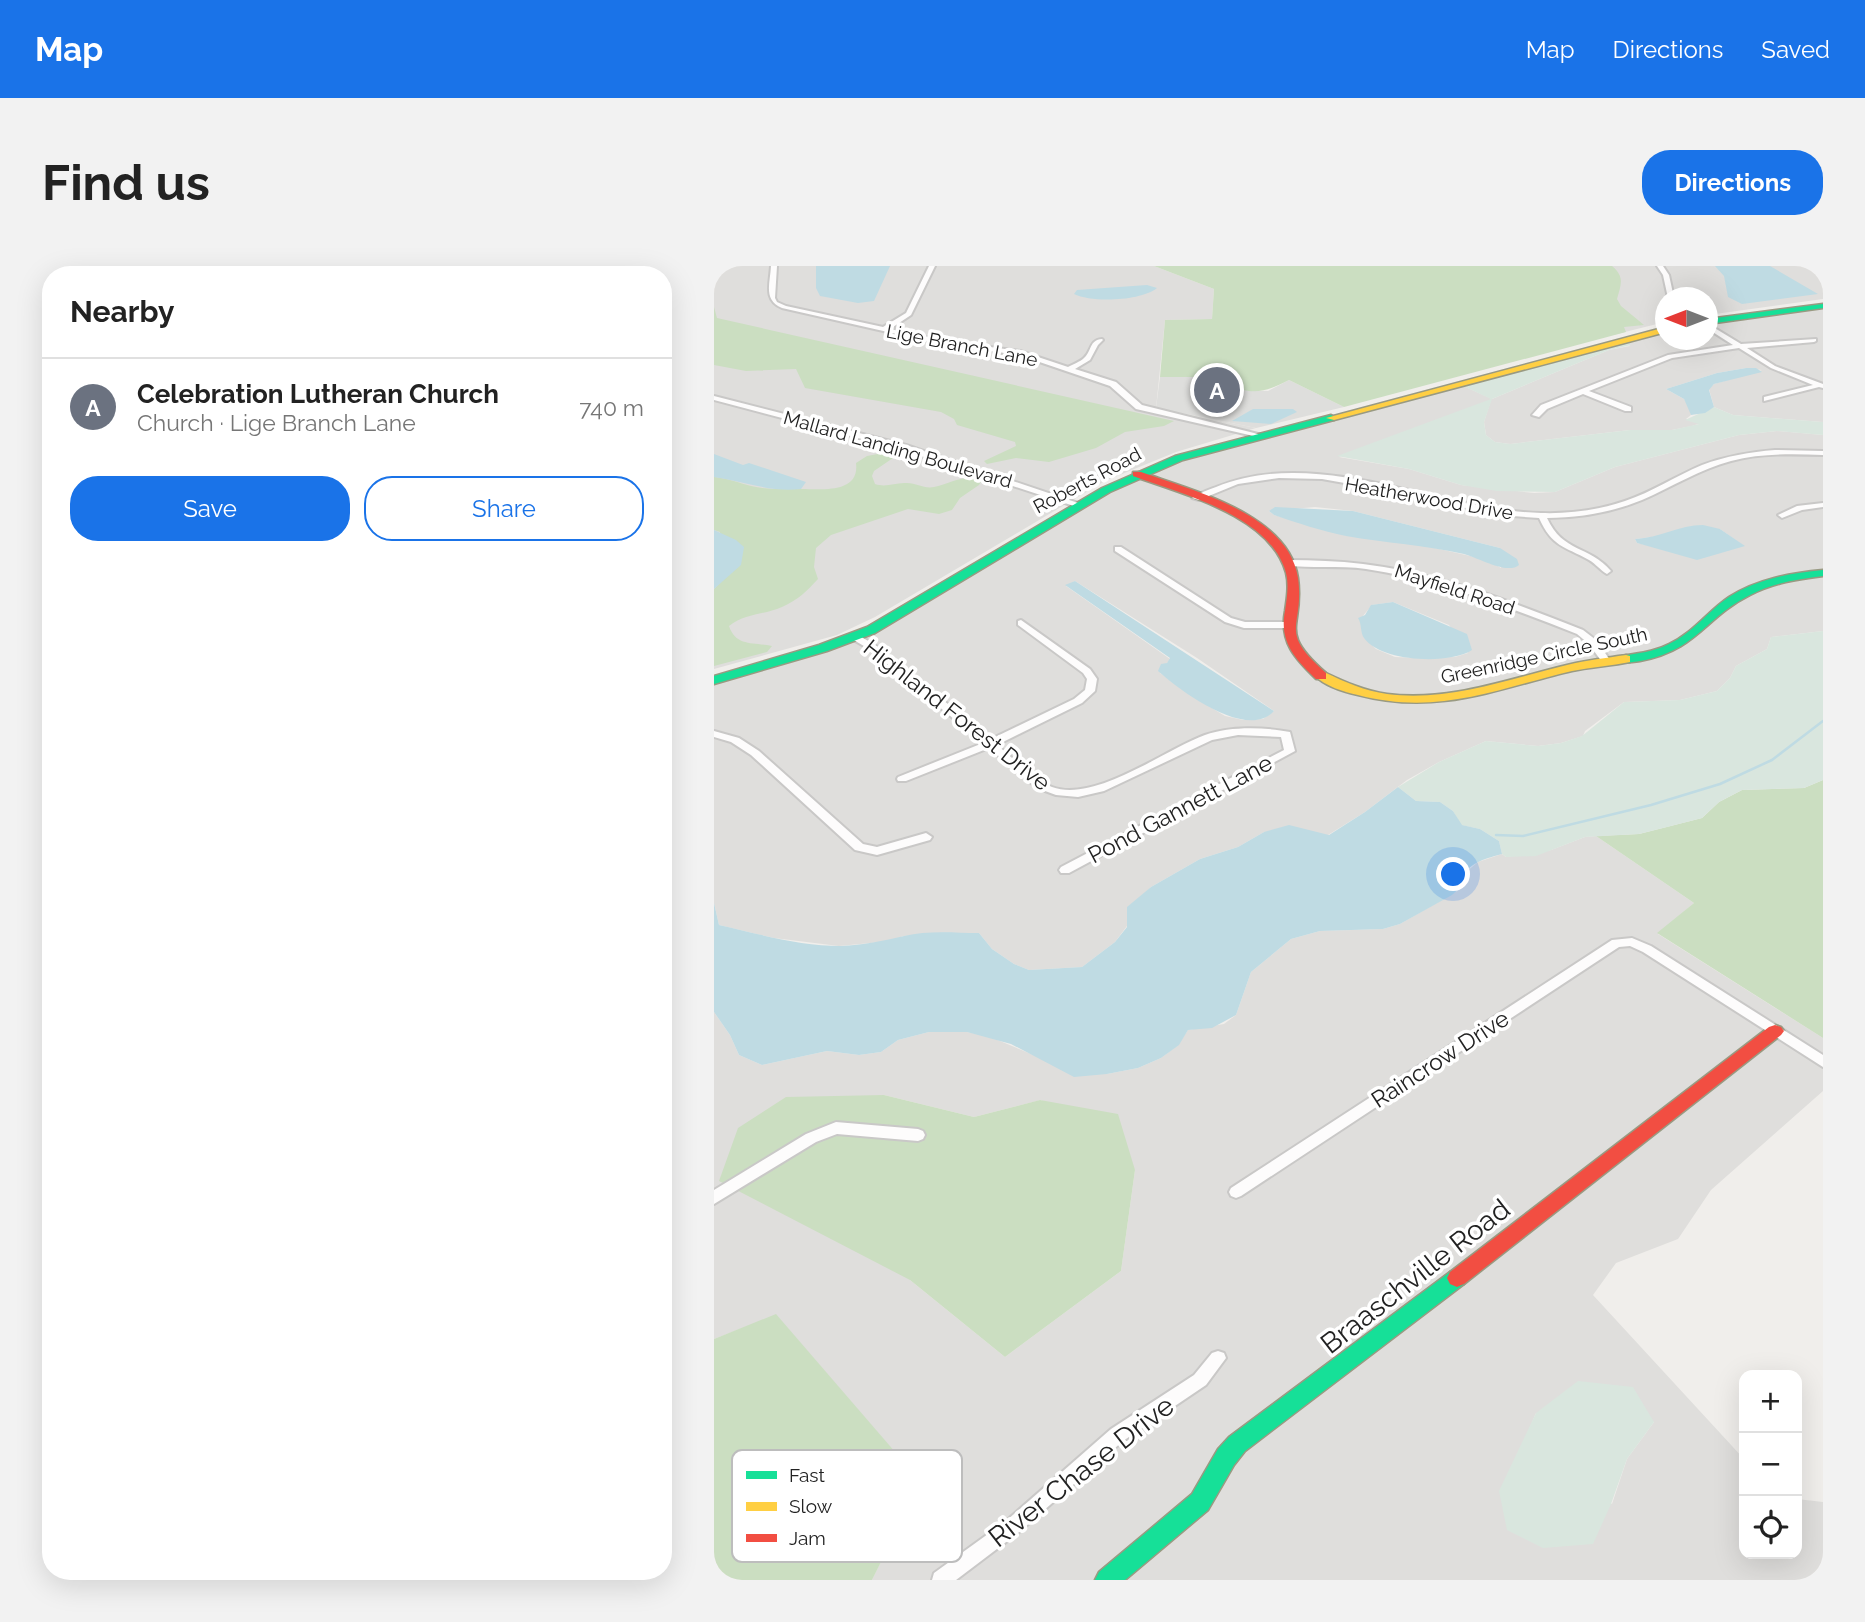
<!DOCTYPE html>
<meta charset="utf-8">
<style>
:root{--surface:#fff;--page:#f2f2f2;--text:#222;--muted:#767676;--line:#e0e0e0;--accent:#1a73e8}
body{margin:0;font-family:Raleway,sans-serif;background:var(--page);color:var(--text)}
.controls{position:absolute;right:21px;bottom:21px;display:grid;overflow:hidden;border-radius:14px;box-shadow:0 7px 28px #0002}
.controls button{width:63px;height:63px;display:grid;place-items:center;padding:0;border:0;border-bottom:2px solid var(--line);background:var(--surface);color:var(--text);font:35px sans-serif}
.compass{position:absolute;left:941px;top:21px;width:63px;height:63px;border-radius:50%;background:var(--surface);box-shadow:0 7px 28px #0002;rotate:270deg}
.you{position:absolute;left:740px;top:609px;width:24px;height:24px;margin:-18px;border:5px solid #fff;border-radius:50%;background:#1a73e8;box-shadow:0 0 0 10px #1a73e833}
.badge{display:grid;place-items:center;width:46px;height:46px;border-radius:50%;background:var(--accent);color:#fff;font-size:23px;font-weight:700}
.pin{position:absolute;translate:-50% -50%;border:4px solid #fff;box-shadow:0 2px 7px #0006}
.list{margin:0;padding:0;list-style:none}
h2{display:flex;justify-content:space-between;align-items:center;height:91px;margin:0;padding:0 28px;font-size:30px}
h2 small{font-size:23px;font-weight:400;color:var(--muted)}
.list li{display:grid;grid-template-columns:46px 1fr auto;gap:21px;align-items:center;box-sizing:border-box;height:98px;padding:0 28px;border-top:2px solid var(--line)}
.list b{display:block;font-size:26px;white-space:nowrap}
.list p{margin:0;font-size:23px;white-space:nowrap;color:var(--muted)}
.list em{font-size:23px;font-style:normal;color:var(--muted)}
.actions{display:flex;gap:14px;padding:21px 28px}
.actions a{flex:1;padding:16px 0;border:2px solid var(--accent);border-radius:28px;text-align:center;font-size:24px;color:var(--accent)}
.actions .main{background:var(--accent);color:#fff}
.icon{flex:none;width:38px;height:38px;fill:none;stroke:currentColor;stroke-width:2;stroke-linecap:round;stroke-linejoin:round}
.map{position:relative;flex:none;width:1109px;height:1314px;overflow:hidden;border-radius:28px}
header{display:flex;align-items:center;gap:42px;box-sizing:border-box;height:98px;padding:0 35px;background:var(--accent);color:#fff}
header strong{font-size:33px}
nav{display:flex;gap:38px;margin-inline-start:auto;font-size:24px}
.intro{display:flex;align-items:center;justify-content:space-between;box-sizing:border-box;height:168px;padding:0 42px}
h1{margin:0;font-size:49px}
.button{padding:18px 32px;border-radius:28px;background:var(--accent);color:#fff;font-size:24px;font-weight:700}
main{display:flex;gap:42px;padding:0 42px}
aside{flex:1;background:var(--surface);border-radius:28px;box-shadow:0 7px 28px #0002}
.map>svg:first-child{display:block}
.residential{fill:#dfdedc;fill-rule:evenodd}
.religious{fill:#dededc}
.forest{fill:#cbdec1}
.wetland{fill:#d9e6de}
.water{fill:#bfdbe3}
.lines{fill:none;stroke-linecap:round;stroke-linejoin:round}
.stream{stroke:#bfdbe3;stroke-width:2.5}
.building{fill:#d7d4d2}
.street-casing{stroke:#c9c8c7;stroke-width:4}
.fast-casing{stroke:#999a82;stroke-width:3}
.slow-casing{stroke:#999a82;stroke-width:3}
.jam-casing{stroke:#999a82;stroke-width:3}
.street{fill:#fdfcfc;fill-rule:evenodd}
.fast{fill:#16e098;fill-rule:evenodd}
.slow{fill:#ffcf43;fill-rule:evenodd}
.jam{fill:#f24e42;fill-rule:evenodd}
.labels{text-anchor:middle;stroke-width:7;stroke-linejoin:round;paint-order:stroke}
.far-street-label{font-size:19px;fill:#222;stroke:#fff}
.street-label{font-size:23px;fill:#222;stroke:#fff}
.near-street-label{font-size:28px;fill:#222;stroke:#fff}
.key{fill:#fff;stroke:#bdbdbd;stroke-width:2}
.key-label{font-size:19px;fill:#222}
</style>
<header>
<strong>Map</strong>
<nav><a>Map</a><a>Directions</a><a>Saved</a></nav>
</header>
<div class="intro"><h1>Find us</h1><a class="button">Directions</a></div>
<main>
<aside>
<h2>Nearby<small></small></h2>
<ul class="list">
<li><span class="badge" style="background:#6b7280">A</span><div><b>Celebration Lutheran Church</b><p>Church · Lige Branch Lane</p></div><em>740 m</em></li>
</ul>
<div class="actions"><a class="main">Save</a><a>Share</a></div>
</aside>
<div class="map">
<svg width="1109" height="1314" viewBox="0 0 1109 1314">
<rect width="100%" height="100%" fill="#f0eeeb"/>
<g class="residential">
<polygon points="0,0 440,0 500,23 498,53 451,54 442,142 542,162 462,186 391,215 161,351 123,369 0,403"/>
<polygon points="837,0 1109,0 1109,33 994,49 994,32 952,32 951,56 899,69"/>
<path d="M1109,41V156L1019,149L1000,141L995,123L1000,118L1048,104L1032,102L1003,107L952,123L970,133L976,142L977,149L972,153L987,157L978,160L958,164H916L796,178L781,176L772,169L770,156L777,134L625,191L695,203L747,219L820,227L841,226L901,201L1025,169L1063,165L1109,169V365L1057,371L1053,383L1022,400L1016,412L1003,425L966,434L910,436L871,465L869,470L847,477L824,480L772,475L725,496L693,514L651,546L614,569L550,566L524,581L486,593L437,621L414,644L413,660L401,676L368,701L315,704L300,698L278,683L265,667L189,670L178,675L125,680L60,672L5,659L0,637V417L112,384L370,240L446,201L745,118L778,133L895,84L916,80L913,76L951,64L952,74H994V58ZM601,241L639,245L786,282L787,302L774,294L712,280L631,269L560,249L555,245ZM1006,263L1030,280L946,282L923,277L921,273ZM361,315L483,392L560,445L549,453L529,454L511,450L483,433L446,407L456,393L352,320ZM679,336L735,359L754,387L741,391L703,392L681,391L662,383L650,371L648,351L658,339Z"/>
<path d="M882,570L980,637L944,668L1109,772V825L997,924L964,973L902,997L879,1029L1030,1193V1288H1083V1233L1109,1236V1314H158L206,1216L62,1049L0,1073V746L16,769L25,789L48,799L113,785L145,789L167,786L184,774L215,766H253L274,770L322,790L393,808L424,802L447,792L464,779L474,764L510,758L522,749L537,706L577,673L606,665L669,663L686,658L745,624L751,607L764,596L788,588L792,591L837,584L871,571ZM170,829L260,851L327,834L421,904L407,1005L291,1091L196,1014ZM822,1147L940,1156L913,1193L898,1238L809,1177Z"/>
</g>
<polygon class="religious" points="446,111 517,111 522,113 529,124 554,125 575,114 630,141 542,162 442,142"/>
<g class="forest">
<path d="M440,0H898C911,11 907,18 903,33L907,40L930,59L910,61L912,66L630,141L575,114C559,122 547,128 529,124L522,113L517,111H446L451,54L498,53L500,23Z"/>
<polygon points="0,41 3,52 460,155 450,160 411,166 382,182 335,196 302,192 273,198 270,195 302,180 301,176 243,159 240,153 227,146 91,122 82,103 32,105 0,99"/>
<path d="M169,187H180L179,192L160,205L158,210L161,218C173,222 181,216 193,217C203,217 210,223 220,221C239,217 248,208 268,214L265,219L246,232L238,244L225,248L194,243L117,269L102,282L100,301L104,313C93,325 84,334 68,341C50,349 32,347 15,360C22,381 40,376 58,380L53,386L0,400V323L6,317V266L0,264V211C13,212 25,217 37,220C54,224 70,223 87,223C107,223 146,228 142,197L153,190Z"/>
<polygon points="1109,514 1109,772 943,667 980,637 882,570 925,568 988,552 1005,536 1028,524 1090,522"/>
<polygon points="170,829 260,851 326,834 404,848 421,904 407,1005 291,1091 196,1014 5,915 24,862 72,831"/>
<polygon points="62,1048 207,1216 158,1314 0,1314 0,1073"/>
</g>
<g class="wetland">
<polygon points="913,76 917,79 895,84 778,133 770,156 772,169 781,176 796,178 916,164 958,164 985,158 971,154 1000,141 1019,149 1109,156 1109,169 1063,165 1025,169 901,201 841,226 783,225 747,219 695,203 623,190 777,133 745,118"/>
<polygon points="1109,365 1109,514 1090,522 1028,524 1005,536 988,552 957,560 925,568 871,571 822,590 792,591 788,588 785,575 766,563 747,559 739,545 726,536 702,535 684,521 725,496 772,475 824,480 847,477 868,470 910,436 966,434 1003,425 1016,412 1022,400 1053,383 1057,371"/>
<polygon points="864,1115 919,1121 940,1156 913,1193 897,1238 879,1278 829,1282 793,1264 785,1225 822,1147"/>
</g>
<g class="water">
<polygon points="102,0 176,0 160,35 144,37 106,30 102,22"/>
<polygon points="1001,0 1056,0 1104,28 1028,38 1014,31 1010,10"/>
<path d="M433,19L443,22C427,35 378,37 360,28L363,24Z"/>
<polygon points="1032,102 1042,102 1048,106 1000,118 995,124 1000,141 991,147 977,149 970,133 952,123 1003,107"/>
<polygon points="539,143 579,143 583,146 557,158 518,155"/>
<path d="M0,188L29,199L35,197L92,216L87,223C56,227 30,215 0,211Z"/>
<path d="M561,241L639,245L786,282L803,293L805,299C793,309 765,292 750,288C711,279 672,277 632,270C608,265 583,257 560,249L555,245Z"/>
<path d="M989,259L1006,263L1031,280L983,294L923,277L921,273C945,272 965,259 989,259Z"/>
<polygon points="0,264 22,274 30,281 27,299 0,323"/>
<path d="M361,315L560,445C534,475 466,425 444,405L447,398L453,397L456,392L351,319Z"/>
<path d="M679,336L753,368L758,384C735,399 667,396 650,372C646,366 648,358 644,352L651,349L657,339Z"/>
<path d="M684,521L702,535L726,536L739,545L748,559L766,563L785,575L788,588C774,592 756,596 749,610C746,619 746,623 738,629L686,658L669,663L606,665L577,673L537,706L522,749L498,762L474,764L465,779L447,792L424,802L393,808L360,811L297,778L253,766H215L184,774L167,786L145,789L113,785L48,799L25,789L16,769L0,746V637L5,659C44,668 86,680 127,680C148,679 170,675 190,670C214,664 241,667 265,667L278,683L300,698L315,704L368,701L401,676L413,661V641L437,621L486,593L524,581L550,566L575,559L615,569L651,546Z"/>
</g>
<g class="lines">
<polyline class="stream" points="782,569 809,570 937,539 1006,518 1058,494 1109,455"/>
</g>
<polygon class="building" points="491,116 521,118 515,131 485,129"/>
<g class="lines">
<defs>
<g id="street">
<path d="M57,0H63L61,32L63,36L72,40L169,61L192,47L215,0H221L197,49L176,63L231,75L306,85L354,101C359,98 366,96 370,92C378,85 375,74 388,73L389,74L384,79L376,94L361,103L402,116L428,139L548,169L544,171L422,143L396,120L305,89L231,79L68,42C49,34 56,18 57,0Z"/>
<polygon points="943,0 949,0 955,9 960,32 954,32 949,9"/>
<polygon points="994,58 1027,78 1102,73 1102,75 1100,76 1033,82 1061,100 1109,118 1109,122 1105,121 1050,135 1050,131 1099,119 1057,102 1025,82 958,92 875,125 917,141 917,145 911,145 869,128 833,143 825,151 818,149 827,139 954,89 1019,79 994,63"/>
<polygon points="0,130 192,179 370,239 363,241 186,183 0,134"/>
<path d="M1061,184L1109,185V189C1079,188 1047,187 1017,195C986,203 958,221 928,234C899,246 866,252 833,252C849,287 875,279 897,305L893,308C886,304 882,298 875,294C850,280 838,281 825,252L785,249L653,221L608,213L565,212L524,218L485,234L478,232C485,227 494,224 502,221C605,179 721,244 827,247C855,248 885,244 911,235C938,226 962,210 988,199C1012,190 1036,186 1061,184Z"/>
<polygon points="1109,237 1109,241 1088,244 1068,252 1064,249 1083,240"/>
<polygon points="401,281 407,281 517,352 531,356 572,356 577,359 572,362 530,362 511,356 401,285"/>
<path d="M574,294C599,294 624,295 649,298C725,307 798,336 869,364L882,374L896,394L894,396H888L875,378L863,368C794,341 725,314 652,303C625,299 597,303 571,299L570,297Z"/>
<path d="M307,354L376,403L383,413L381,425L368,437L283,479C298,491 320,514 338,521C381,537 450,484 491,469C516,460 550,461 576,466L581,485L355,607H347L345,604L347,601L570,484L567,471L524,469L498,474L390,525L364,531L342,529L323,522L275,482L192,515H184L183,513L184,511L269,477L155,383L138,373V369H144L161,379L277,473L360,433L371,424L373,413L369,407L304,359V355Z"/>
<polygon points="0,465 25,472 45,485 149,578 163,581 212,567 218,571 216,574 163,589 141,584 37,489 17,476 0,471"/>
<polygon points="918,672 937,680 1109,789 1109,801 929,686 916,680 905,681 527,930 522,932 517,930 515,926 517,922 898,674"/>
<polygon points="122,856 204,863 209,865 211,869 209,873 204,875 123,868 102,876 0,938 0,924 92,868"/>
<polygon points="504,1085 510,1087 512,1092 492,1119 409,1175 304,1267 242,1314 218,1314 220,1307 292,1255 397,1163 480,1109 498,1087"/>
</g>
<g id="fast">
<polygon points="1109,38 1109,42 994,58 994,53"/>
<polygon points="617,149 622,152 620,154 469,194 396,226 161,367 113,385 0,418 0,410 105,379 153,361 388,222 461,190"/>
<path d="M1109,304V310C1084,313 1059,317 1036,329C990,352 984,384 926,395C918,396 912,398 906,393L908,390C924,387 940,386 955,378C979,367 994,345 1015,331C1043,313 1077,307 1109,304Z"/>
<polygon points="743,1003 750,1006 753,1012 750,1018 531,1185 520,1199 494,1244 411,1314 381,1314 385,1306 478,1228 504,1183 515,1171 736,1006"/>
</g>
<g id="slow">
<polygon points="952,61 952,66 620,154 612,152"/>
<path d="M912,389L916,390V396C897,400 878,401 858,405C782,423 724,450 644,429C630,426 611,420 601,410L607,406L612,407C631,416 651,425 673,428C735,436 794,413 853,399C873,394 892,392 912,389Z"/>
</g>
<g id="jam">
<path d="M419,206H427C477,224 575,248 584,312C591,363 562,363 612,407V413H602C581,393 565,376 571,345C573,332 575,319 572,307C557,250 468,228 419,210Z"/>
<polygon points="1061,759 1067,761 1070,765 1067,769 750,1018 743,1021 736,1018 733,1012 736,1006 1055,761"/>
</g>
</defs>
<use href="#street" class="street-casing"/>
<use href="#fast" class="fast-casing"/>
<use href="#slow" class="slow-casing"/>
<use href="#jam" class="jam-casing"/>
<use href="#street" class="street"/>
<use href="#fast" class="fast"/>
<use href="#slow" class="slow"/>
<use href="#jam" class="jam"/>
</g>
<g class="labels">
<g class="far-street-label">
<text transform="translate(248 79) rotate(11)" y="7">Lige Branch Lane</text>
<text transform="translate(184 183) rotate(16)" y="7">Mallard Landing Boulevard</text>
<text transform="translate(373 214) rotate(-28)" y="7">Roberts Road</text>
<text transform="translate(715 232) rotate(10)" y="7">Heatherwood Drive</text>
<text transform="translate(741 323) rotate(18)" y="7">Mayfield Road</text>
<text transform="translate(830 389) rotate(-12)" y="7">Greenridge Circle South</text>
</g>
<g class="street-label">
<text transform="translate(243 449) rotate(38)" y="8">Highland Forest Drive</text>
<text transform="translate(466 543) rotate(-28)" y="8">Pond Gannett Lane</text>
<text transform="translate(726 793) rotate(-33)" y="8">Raincrow Drive</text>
</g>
<g class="near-street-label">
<text transform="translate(701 1010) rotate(-38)" y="10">Braaschville Road</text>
<text transform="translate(367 1205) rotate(-38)" y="10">River Chase Drive</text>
</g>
</g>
<rect x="18" y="1184" width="230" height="112" rx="10" class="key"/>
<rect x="32" y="1205" width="31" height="8" fill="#16e098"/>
<rect x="32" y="1236" width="31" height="9" fill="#ffcf43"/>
<rect x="32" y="1268" width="31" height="8" fill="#f24e42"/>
<g class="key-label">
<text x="75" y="1216">Fast</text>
<text x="75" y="1247">Slow</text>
<text x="75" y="1279">Jam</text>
</g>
</svg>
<div class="controls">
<button>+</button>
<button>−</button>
<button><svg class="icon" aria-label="locate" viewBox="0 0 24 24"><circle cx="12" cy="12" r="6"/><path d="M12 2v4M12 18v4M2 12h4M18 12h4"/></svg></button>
</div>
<svg class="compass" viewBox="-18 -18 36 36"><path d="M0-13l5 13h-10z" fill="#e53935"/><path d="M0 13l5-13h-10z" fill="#767676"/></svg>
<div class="you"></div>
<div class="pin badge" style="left:503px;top:124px;background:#6b7280">A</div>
</div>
</main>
